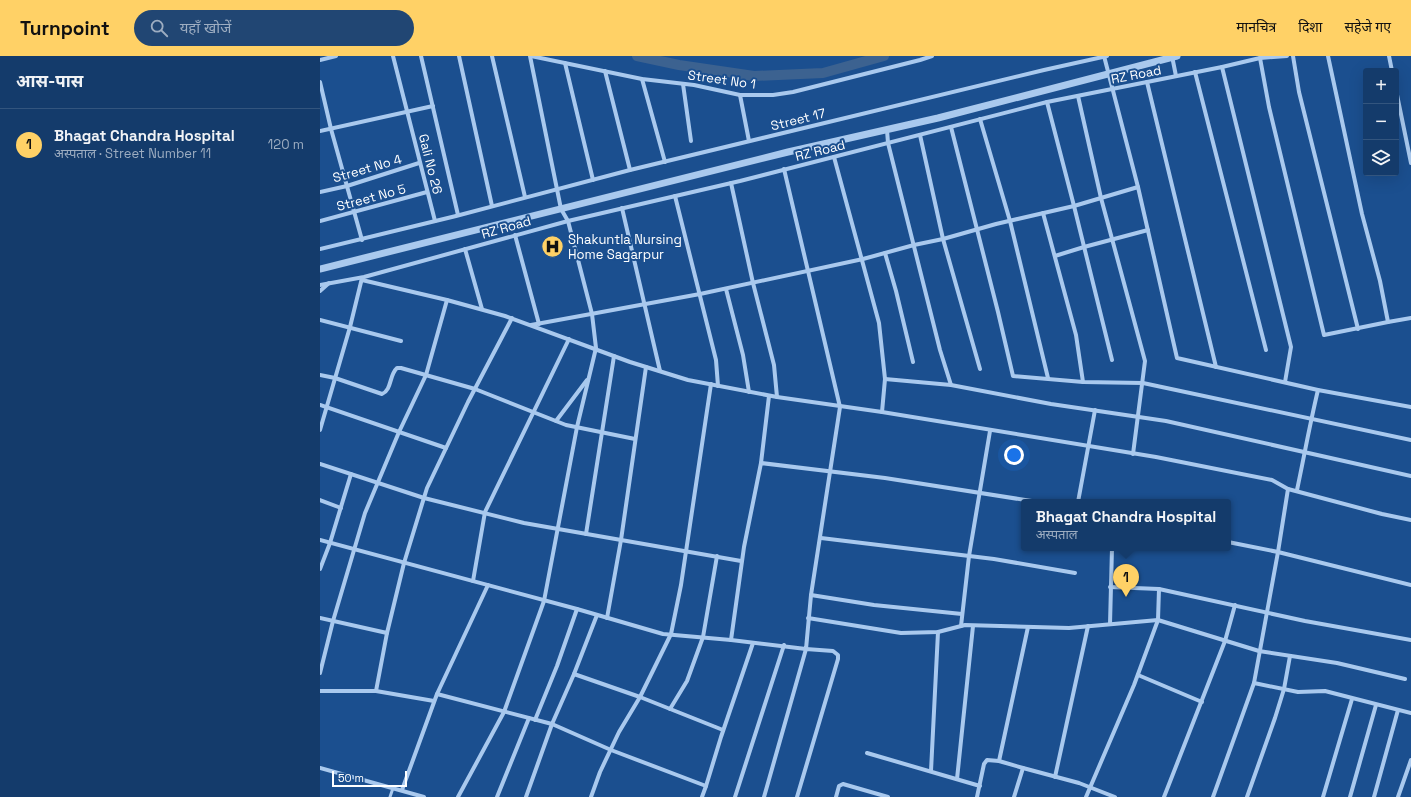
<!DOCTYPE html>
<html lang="hi">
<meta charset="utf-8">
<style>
:root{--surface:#143b6b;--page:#214673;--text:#f1f3f6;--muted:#9dadc1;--line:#33557e;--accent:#ffd166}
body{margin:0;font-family:"Space Grotesk","Noto Sans Devanagari",sans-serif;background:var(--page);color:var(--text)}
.controls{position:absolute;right:12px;top:12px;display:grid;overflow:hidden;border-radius:4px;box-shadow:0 4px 16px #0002}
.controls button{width:36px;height:36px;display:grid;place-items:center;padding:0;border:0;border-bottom:1px solid var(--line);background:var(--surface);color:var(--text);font:20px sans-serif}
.scale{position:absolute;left:12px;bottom:10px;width:75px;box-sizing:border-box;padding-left:4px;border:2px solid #fff;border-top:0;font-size:11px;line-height:14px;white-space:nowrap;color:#fff;-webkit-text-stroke:3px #1b4f8f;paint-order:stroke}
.you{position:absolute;left:694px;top:399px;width:14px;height:14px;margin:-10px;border:3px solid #fff;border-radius:50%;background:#1a73e8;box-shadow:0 0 0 6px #1a73e833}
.badge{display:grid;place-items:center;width:26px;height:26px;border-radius:50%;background:var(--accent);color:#111;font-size:13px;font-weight:700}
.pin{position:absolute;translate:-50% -33px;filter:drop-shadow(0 1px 2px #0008)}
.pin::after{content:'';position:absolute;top:21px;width:14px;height:12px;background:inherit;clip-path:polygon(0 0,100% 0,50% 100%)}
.popup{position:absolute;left:701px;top:443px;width:210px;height:52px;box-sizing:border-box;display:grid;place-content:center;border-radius:4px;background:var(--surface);filter:drop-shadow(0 1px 3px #0005);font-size:13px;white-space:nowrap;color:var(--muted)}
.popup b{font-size:15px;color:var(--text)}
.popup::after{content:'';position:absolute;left:50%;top:100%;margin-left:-8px;border:8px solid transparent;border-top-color:var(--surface)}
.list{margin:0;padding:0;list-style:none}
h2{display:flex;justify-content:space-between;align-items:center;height:52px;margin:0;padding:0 16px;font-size:17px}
h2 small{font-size:13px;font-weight:400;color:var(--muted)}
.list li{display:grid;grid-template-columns:26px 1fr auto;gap:12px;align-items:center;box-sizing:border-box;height:72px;padding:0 16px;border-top:1px solid var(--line)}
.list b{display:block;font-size:15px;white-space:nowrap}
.list p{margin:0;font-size:13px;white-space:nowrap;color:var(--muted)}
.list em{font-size:13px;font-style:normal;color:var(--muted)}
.icon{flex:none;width:22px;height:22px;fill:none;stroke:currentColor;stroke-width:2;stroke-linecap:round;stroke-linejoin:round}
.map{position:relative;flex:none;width:1091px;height:741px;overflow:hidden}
header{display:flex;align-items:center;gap:24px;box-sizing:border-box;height:56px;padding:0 20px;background:var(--accent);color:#111}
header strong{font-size:19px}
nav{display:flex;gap:22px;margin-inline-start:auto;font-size:14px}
.search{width:280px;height:36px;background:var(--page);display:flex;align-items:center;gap:10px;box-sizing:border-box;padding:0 14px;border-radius:22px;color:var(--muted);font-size:15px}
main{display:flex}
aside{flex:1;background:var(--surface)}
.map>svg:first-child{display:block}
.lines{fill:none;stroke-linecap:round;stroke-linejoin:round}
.canal{stroke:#3c6290;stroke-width:10}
.service{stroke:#a9c9ee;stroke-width:3}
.minor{stroke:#a9c9ee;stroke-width:4}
.tertiary{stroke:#a9c9ee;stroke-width:7}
.labels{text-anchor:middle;stroke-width:4;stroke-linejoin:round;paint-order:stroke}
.street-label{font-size:13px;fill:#fff;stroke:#1b4f8f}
.poi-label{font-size:13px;fill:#fff;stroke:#1b4f8f;text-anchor:start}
</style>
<header>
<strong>Turnpoint</strong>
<div class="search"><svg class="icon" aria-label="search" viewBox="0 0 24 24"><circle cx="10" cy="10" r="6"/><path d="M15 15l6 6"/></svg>यहाँ खोजें</div>
<nav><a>मानचित्र</a><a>दिशा</a><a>सहेजे गए</a></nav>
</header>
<main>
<aside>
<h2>आस-पास<small></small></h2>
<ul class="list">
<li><span class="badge">1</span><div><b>Bhagat Chandra Hospital</b><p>अस्पताल · Street Number 11</p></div><em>120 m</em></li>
</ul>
</aside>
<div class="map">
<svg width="1091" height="741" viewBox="0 0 1091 741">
<rect width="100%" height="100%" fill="#1b4f8f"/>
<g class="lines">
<polyline class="canal" points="317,0 359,9 434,20 503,17 564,0"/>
<polyline class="service" points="70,741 73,732"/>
<g class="minor">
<polyline points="73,0 115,165"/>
<polyline points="101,0 138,159"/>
<polyline points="139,0 172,150"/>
<polyline points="172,0 205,141"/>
<polyline points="211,0 322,23 374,29 420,39 453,39 473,36 600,4 612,0"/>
<polyline points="784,0 818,131"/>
<polyline points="852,0 856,20"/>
<polyline points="973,0 979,36 1038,273"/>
<polyline points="1008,0 1042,158 1060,225 1068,266 1091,262"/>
<polyline points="1069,0 1072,15"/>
<polyline points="940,2 949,51 1004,279 1068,266"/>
<polyline points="0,4 16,0"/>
<polyline points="245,7 273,124"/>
<polyline points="902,11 971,291 965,326"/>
<polyline points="285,15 310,114"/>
<polyline points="875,16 946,294"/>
<polyline points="322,23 345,106"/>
<polyline points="0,26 11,73 42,184"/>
<polyline points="827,26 896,311"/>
<polyline points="363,28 371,85"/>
<polyline points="1076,34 1091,107"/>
<polyline points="420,39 429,85"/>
<polyline points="758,40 781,142 825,305 813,398"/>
<polyline points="727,46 754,150 792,304"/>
<polyline points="660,63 690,165 728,322"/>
<polyline points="631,71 678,256 693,320 763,326 823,327 1091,384"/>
<polyline points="567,74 568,87 620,294 631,329"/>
<polyline points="0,75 113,50"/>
<polyline points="600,79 623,183 660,313"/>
<polyline points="514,101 559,267 565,323 562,356"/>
<polyline points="411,127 433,227 454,309 457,341"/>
<polyline points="0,136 27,130 99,107"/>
<polyline points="355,140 396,304 398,330"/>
<polyline points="302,152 340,315"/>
<polyline points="723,157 756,279 763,326"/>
<polyline points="0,165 107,136"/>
<polyline points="195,179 219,268"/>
<polyline points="0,193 136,160 310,114 724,14 787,0"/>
<polyline points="145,193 162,253"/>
<polyline points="565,197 576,235 593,306"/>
<polyline points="735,200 764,191 828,174"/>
<polyline points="42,224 127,244 185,260 310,306 368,324 457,341 562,356 836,401 952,424 968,433 1062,458 1091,464"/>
<polyline points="0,229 44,221 248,165 420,125 727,46 902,11 940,2 967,0"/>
<polyline points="406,233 423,299 429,336"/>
<polyline points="0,235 9,227"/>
<polyline points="0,264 81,285"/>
<polyline points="211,269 380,238 543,203 594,189 623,183 676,168 754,150 818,131 857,302 998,334 1091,351"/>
<path d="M0,319L15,322L62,338C72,334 69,319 77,312H81L155,333L246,369L315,383"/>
<polyline points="565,323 631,329 731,348 846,365 1091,420"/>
<polyline points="0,349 126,392"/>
<polyline points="236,365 267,324"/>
<polyline points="0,374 30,271 42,222"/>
<polyline points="441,407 449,340"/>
<polyline points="0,408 104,442 204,467 421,505"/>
<polyline points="968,433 958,496 1091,529"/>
<path d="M977,434C984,401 990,367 998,334"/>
<polyline points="0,444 21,452"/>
<polyline points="758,446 775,354"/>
<polyline points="266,478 294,300"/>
<polyline points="501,482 674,503 755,517"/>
<polyline points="0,484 257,553 343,578 411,584 486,593 491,539 520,351 464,113"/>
<polyline points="908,486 958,496 934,627 978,636 1005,635 1091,657"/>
<polyline points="0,513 10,487 31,418"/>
<polyline points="153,525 165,456 249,283"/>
<polyline points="790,531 839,533 985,565 1091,584"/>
<polyline points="491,539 554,549 642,558"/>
<polyline points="0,562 67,577 84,507 107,432 148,346 192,262"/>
<polyline points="287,562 301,484 326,311"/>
<polyline points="488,562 581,577 618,576 645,569 749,572 838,564 939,595 1017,607 1085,623"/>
<polyline points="790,568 792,492"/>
<polyline points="641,570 649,500 670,375"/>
<polyline points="411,584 424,491 441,407 565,422 718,446"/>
<polyline points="0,617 13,565 45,457 79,376 106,319 127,244"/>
<polyline points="254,618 277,559"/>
<polyline points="818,619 882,646"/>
<polyline points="0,635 56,635 114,645"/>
<polyline points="56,635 67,577"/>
<polyline points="117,638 232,668 254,618 320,641 403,674"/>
<polyline points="350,653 367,625 383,581 397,500"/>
<polyline points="215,664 237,610 257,553"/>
<polyline points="547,697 660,730"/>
<polyline points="679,705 708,571"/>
<polyline points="0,712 104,741"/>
<polyline points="611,715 618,576"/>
<polyline points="735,721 768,570"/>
<polyline points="637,723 653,570"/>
<polyline points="82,734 117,638 168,529"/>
<polyline points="138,741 184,656 224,545 257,371 276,292 272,258 248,165 241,153 210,0"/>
<polyline points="177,741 209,662"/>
<polyline points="206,741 232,668 291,694 386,730"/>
<polyline points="271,741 280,716 299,676 320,641 351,578 361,529 391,328"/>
<polyline points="382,741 386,730 401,681 433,587"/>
<polyline points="415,741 464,589"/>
<polyline points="444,741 486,593 513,595 518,599 518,603 477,741"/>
<polyline points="516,741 519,730 523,728 568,741"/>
<polyline points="657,741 664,708 667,704 679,705 703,712"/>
<polyline points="694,741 703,712 759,727 795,741"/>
<polyline points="766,741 814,629 838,564 839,533"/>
<polyline points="844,741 905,585 915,549"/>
<polyline points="893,741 934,627"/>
<polyline points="927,741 955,662 964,633 970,600"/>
<polyline points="1003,741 1032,643"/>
<polyline points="1030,741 1056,649"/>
<polyline points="1054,741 1078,654"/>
<polyline points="1078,741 1091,704"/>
</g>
<polyline class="tertiary" points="0,213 468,96 618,62 857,0"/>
</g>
<defs>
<symbol id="hospital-disc" viewBox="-11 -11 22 22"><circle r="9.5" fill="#ffd166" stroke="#1b4f8f"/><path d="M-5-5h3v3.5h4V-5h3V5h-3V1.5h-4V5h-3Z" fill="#111"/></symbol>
</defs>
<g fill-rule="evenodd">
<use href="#hospital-disc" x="220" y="178" width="25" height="25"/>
</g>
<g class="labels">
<g class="street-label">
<text transform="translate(816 18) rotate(-11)" y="5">RZ Road</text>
<text transform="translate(402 23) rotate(8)" y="5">Street No 1</text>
<text transform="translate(478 63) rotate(-14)" y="5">Street 17</text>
<text transform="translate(500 94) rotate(-14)" y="5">RZ Road</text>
<text transform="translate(111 108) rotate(76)" y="5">Gali No 26</text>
<text transform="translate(47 112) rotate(-16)" y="5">Street No 4</text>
<text transform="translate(51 141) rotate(-15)" y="5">Street No 5</text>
<text transform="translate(186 171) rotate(-16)" y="5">RZ Road</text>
</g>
<g class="poi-label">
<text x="248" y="188">Shakuntla Nursing<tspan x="248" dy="15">Home Sagarpur</tspan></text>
</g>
</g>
</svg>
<div class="controls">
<button>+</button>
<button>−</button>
<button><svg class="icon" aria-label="layers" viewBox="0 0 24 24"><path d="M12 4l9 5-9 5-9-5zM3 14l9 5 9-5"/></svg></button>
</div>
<div class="scale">50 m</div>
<div class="you"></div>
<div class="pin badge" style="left:806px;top:541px">1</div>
<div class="popup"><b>Bhagat Chandra Hospital</b>अस्पताल</div>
</div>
</main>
